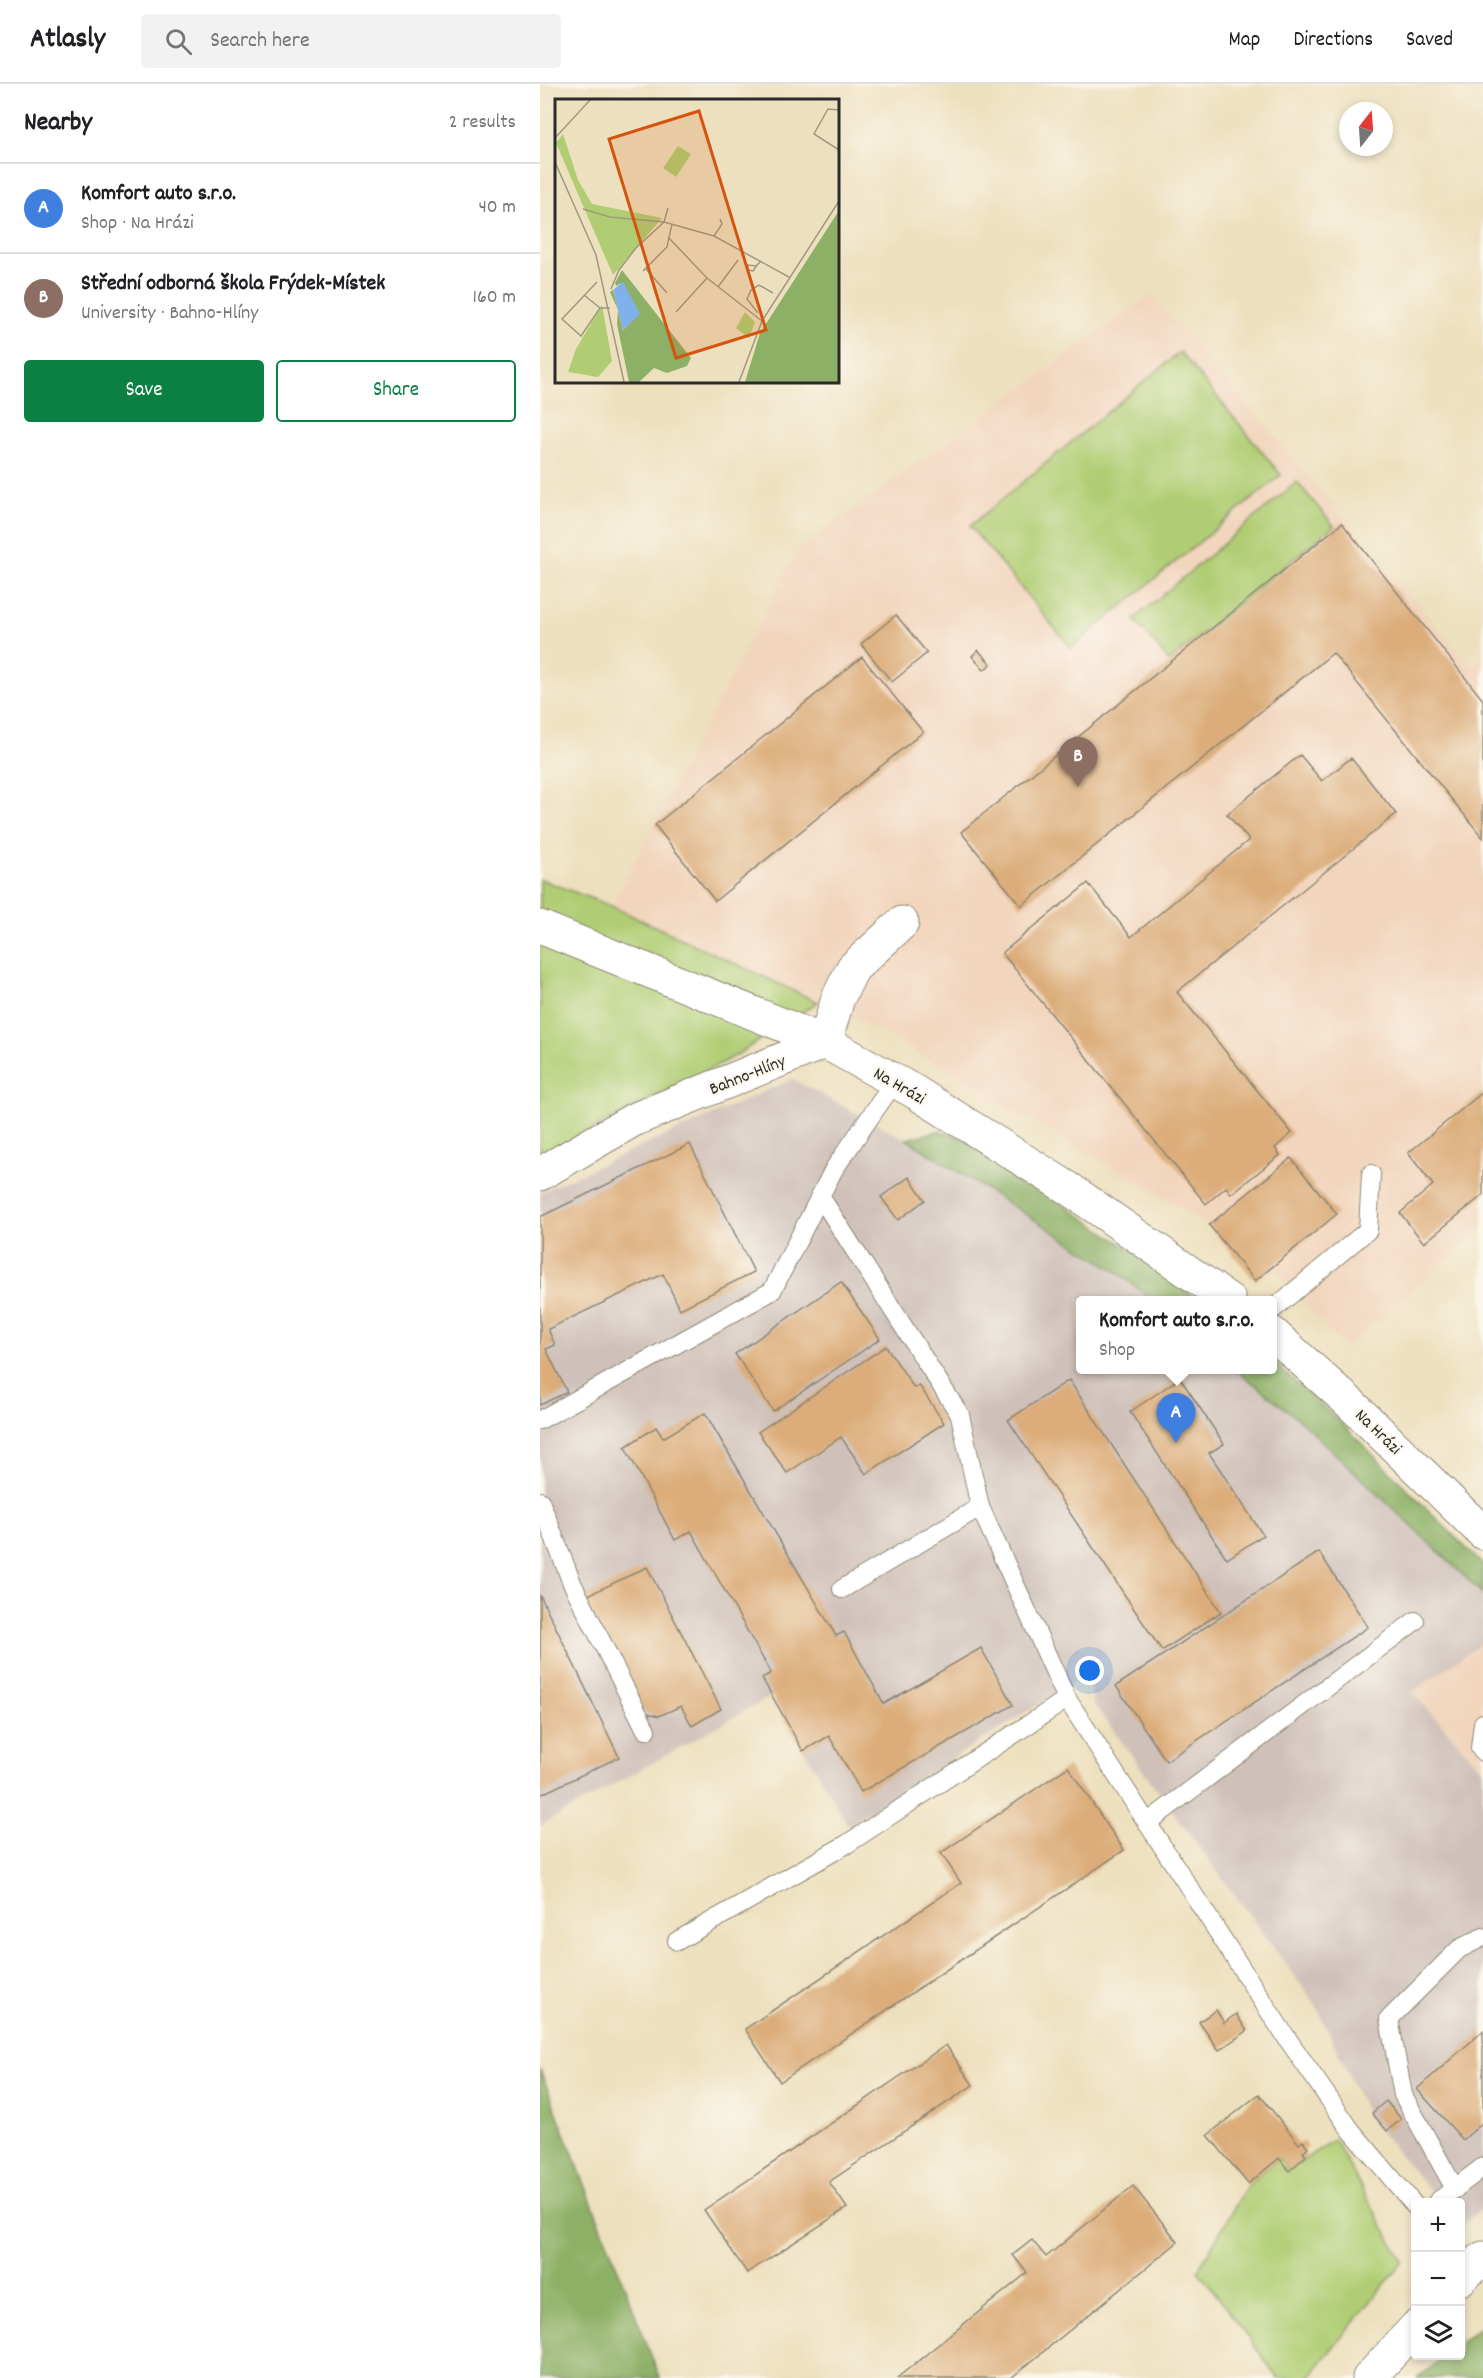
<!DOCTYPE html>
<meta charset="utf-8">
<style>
:root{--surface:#fff;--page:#f2f2f2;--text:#202124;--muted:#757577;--line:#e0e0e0;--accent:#0b8043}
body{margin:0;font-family:Dekko,sans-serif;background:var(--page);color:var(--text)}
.controls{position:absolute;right:18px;bottom:18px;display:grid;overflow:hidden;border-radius:6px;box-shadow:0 3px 9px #0003}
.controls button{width:54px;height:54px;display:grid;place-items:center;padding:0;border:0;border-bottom:2px solid var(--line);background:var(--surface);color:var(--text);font:30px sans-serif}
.compass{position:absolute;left:799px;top:18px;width:54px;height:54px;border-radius:50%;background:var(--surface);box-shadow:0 3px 9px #0003;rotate:17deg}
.you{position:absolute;left:550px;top:1587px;width:21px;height:21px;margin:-15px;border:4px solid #fff;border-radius:50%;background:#1a73e8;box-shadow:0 0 0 9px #1a73e833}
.badge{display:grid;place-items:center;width:39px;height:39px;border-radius:50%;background:var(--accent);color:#fff;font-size:20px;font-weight:700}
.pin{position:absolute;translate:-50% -50px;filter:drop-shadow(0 2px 3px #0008)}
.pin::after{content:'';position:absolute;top:32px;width:21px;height:18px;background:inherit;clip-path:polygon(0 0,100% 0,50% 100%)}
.popup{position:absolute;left:536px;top:1212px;width:201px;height:78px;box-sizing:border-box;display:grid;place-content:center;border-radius:6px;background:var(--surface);filter:drop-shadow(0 2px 4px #0005);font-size:20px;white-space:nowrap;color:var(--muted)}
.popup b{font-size:22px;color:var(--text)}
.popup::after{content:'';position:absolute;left:50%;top:100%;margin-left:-12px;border:12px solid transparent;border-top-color:var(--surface)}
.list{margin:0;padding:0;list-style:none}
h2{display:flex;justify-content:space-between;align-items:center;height:78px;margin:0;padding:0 24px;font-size:26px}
h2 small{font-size:20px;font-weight:400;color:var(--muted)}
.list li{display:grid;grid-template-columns:39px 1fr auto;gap:18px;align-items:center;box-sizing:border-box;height:90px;padding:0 24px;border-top:2px solid var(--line)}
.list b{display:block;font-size:22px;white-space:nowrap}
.list p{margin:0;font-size:20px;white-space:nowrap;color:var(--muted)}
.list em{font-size:20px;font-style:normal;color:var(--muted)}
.actions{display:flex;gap:12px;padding:18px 24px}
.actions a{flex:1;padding:14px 0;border:2px solid var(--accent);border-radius:6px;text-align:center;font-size:21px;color:var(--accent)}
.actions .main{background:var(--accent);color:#fff}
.icon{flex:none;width:33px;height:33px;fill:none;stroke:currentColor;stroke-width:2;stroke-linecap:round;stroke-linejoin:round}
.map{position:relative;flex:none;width:943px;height:2294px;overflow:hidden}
header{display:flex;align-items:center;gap:36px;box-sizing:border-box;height:84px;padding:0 30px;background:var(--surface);border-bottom:2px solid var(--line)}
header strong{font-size:28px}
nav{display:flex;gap:33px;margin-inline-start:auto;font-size:21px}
.search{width:420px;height:54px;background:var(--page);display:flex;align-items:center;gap:15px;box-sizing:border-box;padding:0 21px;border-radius:6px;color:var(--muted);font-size:22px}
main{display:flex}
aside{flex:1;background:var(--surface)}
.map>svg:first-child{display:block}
.built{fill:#f2d5bd}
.industrial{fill:#cfc1ba}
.green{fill:#b0cd73;stroke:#6e7c4f;stroke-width:1.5}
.forest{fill:#8cb065;stroke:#5c6e48;stroke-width:1.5}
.building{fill:#dcad7a}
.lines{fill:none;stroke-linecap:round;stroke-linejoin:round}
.service-casing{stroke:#8c8674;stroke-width:20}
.minor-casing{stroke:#8c8674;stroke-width:35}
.tertiary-casing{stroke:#8c8674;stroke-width:35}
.service{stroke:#fff;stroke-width:18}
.minor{stroke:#fff;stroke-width:33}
.tertiary{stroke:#fff;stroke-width:33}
.labels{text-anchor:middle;stroke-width:4.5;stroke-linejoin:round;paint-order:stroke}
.street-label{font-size:18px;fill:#2b2b2b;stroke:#fbf7ec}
.inset-road{fill:none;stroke:#9f9883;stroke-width:1.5}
.view{fill:#d5540f;fill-opacity:0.15;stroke:#d5540f;stroke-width:3}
.inset-edge{fill:none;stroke:#2b2b2b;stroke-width:3}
</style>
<header>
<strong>Atlasly</strong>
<div class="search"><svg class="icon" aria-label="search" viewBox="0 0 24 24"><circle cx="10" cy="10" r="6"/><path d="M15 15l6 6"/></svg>Search here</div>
<nav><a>Map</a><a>Directions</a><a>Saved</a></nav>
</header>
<main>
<aside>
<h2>Nearby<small>2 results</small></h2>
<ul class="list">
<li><span class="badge" style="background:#3f7fe0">A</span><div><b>Komfort auto s.r.o.</b><p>Shop · Na Hrázi</p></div><em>40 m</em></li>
<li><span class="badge" style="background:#8d6e63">B</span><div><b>Střední odborná škola Frýdek-Místek</b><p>University · Bahno-Hlíny</p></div><em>160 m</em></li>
</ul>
<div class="actions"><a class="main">Save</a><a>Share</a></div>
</aside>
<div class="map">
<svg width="943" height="2294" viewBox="0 0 943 2294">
<rect width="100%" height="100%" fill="#fbf7ec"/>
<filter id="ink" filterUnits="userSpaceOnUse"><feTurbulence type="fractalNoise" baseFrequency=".0167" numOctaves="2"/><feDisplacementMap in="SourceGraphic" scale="12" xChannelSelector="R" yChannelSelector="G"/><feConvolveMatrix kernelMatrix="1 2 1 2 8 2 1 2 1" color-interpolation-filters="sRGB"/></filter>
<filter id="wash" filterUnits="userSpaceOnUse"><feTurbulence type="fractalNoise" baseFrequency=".008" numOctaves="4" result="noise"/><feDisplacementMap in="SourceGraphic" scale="24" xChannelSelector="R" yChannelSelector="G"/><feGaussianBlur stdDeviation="1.35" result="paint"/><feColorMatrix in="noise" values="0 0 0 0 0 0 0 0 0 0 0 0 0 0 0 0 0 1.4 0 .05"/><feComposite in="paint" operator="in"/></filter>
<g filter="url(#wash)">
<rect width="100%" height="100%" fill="#ede0be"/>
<g class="built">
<polygon points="612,210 931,582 943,573 943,1144 805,1265 732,1183 715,1197 669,1141 342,948 71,822 257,466"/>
<polygon points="943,1558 943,1686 872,1608"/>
</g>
<polygon class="industrial" points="252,995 366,1055 576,1187 612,1216 540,1216 540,1286 697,1286 763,1339 943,1510 943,1558 872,1608 943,1686 943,2123 921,2143 920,2118 899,2118 828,2033 776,1921 553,1619 548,1589 308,1741 232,1612 0,1742 0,1108"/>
<g class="green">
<polygon points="640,268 741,391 531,564 430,442"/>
<polygon points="757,398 794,442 629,577 594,535"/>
<polygon points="0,795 71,822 278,918 195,972 0,1072"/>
<polygon points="794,2055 863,2178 768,2294 738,2294 658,2186 708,2100 739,2074 749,2086"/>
</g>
<g class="forest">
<polygon points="399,1047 428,1056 594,1168 657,1216 612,1216 576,1187 366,1055"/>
<polygon points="732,1277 796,1334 943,1481 943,1510 763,1339 697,1286 732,1286"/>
<polygon points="0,1985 120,2294 0,2294"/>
<polygon points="943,2240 943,2294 878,2294 905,2272 920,2272 921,2258"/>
</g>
<g id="blocks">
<g class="building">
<polygon points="802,439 943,616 943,754 793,569 481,822 421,748"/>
<polygon points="356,531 387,569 352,598 321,560"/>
<polygon points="438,566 451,580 444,586 432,572"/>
<polygon points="322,573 383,648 175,817 115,741"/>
<polygon points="760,671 782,697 811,674 856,730 637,908 752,1049 735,1064 740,1071 691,1110 686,1103 666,1120 462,869 548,799 591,853 709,756 687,730"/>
<polygon points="943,1008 943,1111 884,1159 860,1129 893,1101 868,1069"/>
<polygon points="150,1060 214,1188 140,1225 123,1190 8,1245 15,1261 6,1265 27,1308 0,1321 0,1133"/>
<polygon points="751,1074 797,1130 715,1197 669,1141"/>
<polygon points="369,1093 385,1116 358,1136 341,1113"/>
<polygon points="301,1198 340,1255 233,1327 195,1270"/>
<polygon points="346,1262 374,1304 379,1301 404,1339 326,1390 301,1353 247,1389 218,1348"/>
<polygon points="640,1294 684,1360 669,1369 723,1451 687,1475 590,1328"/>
<polygon points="529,1296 681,1528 622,1567 468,1336"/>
<polygon points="165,1329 296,1552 304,1548 344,1620 441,1564 473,1621 321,1708 289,1652 263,1667 222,1594 231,1589 151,1447 135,1456 85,1363 116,1343 123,1354"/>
<polygon points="779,1468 828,1543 626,1677 576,1602"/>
<polygon points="107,1483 181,1625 152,1642 141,1622 119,1632 104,1628 42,1514"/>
<polygon points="0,1511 79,1673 0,1711"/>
<polygon points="528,1683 584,1766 240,1998 205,1945 421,1799 401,1769"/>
<polygon points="676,1926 684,1939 696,1930 707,1947 679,1966 659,1938"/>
<polygon points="943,1947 943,2038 923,2056 877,2005"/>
<polygon points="406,1961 433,2001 289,2098 307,2124 207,2189 164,2126"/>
<polygon points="719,2010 759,2060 763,2057 768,2063 763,2068 766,2072 749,2087 739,2074 708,2100 668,2051"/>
<polygon points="846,2017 861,2035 847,2047 832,2029"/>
<polygon points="593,2102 638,2158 471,2294 357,2294 487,2189 473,2171 492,2156 506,2173"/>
</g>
</g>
</g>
<g filter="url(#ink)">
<use href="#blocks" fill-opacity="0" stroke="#8c8674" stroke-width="1.5"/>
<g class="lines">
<defs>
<g id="service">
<polyline points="280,1112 420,1331 440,1423 527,1615 742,1947 810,2045 876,2123"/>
<polyline points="732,1226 828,1146 831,1090"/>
<polyline points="0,1336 232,1207 294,1085 355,997"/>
<polyline points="0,1417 32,1499 106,1646"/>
<polyline points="302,1505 440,1423"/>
<polyline points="943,1639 940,1664 943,1668"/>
<polyline points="607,1739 875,1537"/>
<polyline points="137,1857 307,1760 527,1615"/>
<polyline points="915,2105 863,2011 849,1935 919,1865 943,1853"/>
<polyline points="897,2118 943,2083"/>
</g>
<g id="minor">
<polyline points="0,843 285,958 375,1008 531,1106 689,1216"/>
<polyline points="0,1090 93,1036 285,958 298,914 313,884 362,839"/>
<polyline points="732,1249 811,1320 943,1449"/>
</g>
<g id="tertiary">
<polyline points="920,2195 943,2174"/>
<polyline points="829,2294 876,2243"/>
</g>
</defs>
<use href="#service" class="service-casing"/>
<use href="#minor" class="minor-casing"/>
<use href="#tertiary" class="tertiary-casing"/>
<use href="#service" class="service"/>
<use href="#minor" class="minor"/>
<use href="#tertiary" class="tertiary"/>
</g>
</g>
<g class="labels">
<g class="street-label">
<text transform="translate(207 990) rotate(-22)" y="6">Bahno-Hlíny</text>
<text transform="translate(360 1001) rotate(30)" y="6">Na Hrázi</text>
<text transform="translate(839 1347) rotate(44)" y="6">Na Hrázi</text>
</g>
</g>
<g transform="translate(15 15)">
<rect width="284" height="284" fill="#ede0be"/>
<path d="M8,35L23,81L37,105L107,119L58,176L1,44ZM123,47L136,55L121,78L108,69ZM47,206L57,262L43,278L13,273L21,250ZM190,213L200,223L194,239L181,229Z" fill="#b0cd73"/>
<path d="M283,113V283H190L205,234ZM67,171L136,259L132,267L112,274L99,269L84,283H74L62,225L63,211L55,193L58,191L68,231L79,220L80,208L67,184L61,187L60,184Z" fill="#8cb065"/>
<path d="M68,183L85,215L68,231L58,191Z" fill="#80b1ec"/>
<path class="inset-road" d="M284,11L273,10L259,35L284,51M0,39L36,0M0,63L41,156L69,283M28,110L55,118L109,123L159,137L234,178M159,137L167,125L165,120M113,138L152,179L207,222M202,166L198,172L193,171V166L201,167L206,162M91,170L112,194M88,172L112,148L117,125M42,183L7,220L26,237L45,209H55M163,188L183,161M56,190L64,171L81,149L109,123L113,109M29,196L45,209M121,213L152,179M203,214L192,200L196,191L204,186L218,194M184,283L207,222L284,102"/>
<path class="view" d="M144,12L211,231L121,259L54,40Z"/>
<rect width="284" height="284" class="inset-edge"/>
</g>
</svg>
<div class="controls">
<button>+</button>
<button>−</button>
<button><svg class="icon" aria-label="layers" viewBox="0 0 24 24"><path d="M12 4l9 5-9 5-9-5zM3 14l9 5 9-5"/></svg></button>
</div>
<svg class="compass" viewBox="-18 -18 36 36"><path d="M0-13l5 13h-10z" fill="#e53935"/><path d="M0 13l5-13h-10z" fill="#757577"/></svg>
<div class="you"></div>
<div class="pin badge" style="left:636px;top:1359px;background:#3f7fe0">A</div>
<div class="popup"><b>Komfort auto s.r.o.</b>Shop</div>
<div class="pin badge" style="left:538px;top:703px;background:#8d6e63">B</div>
</div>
</main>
